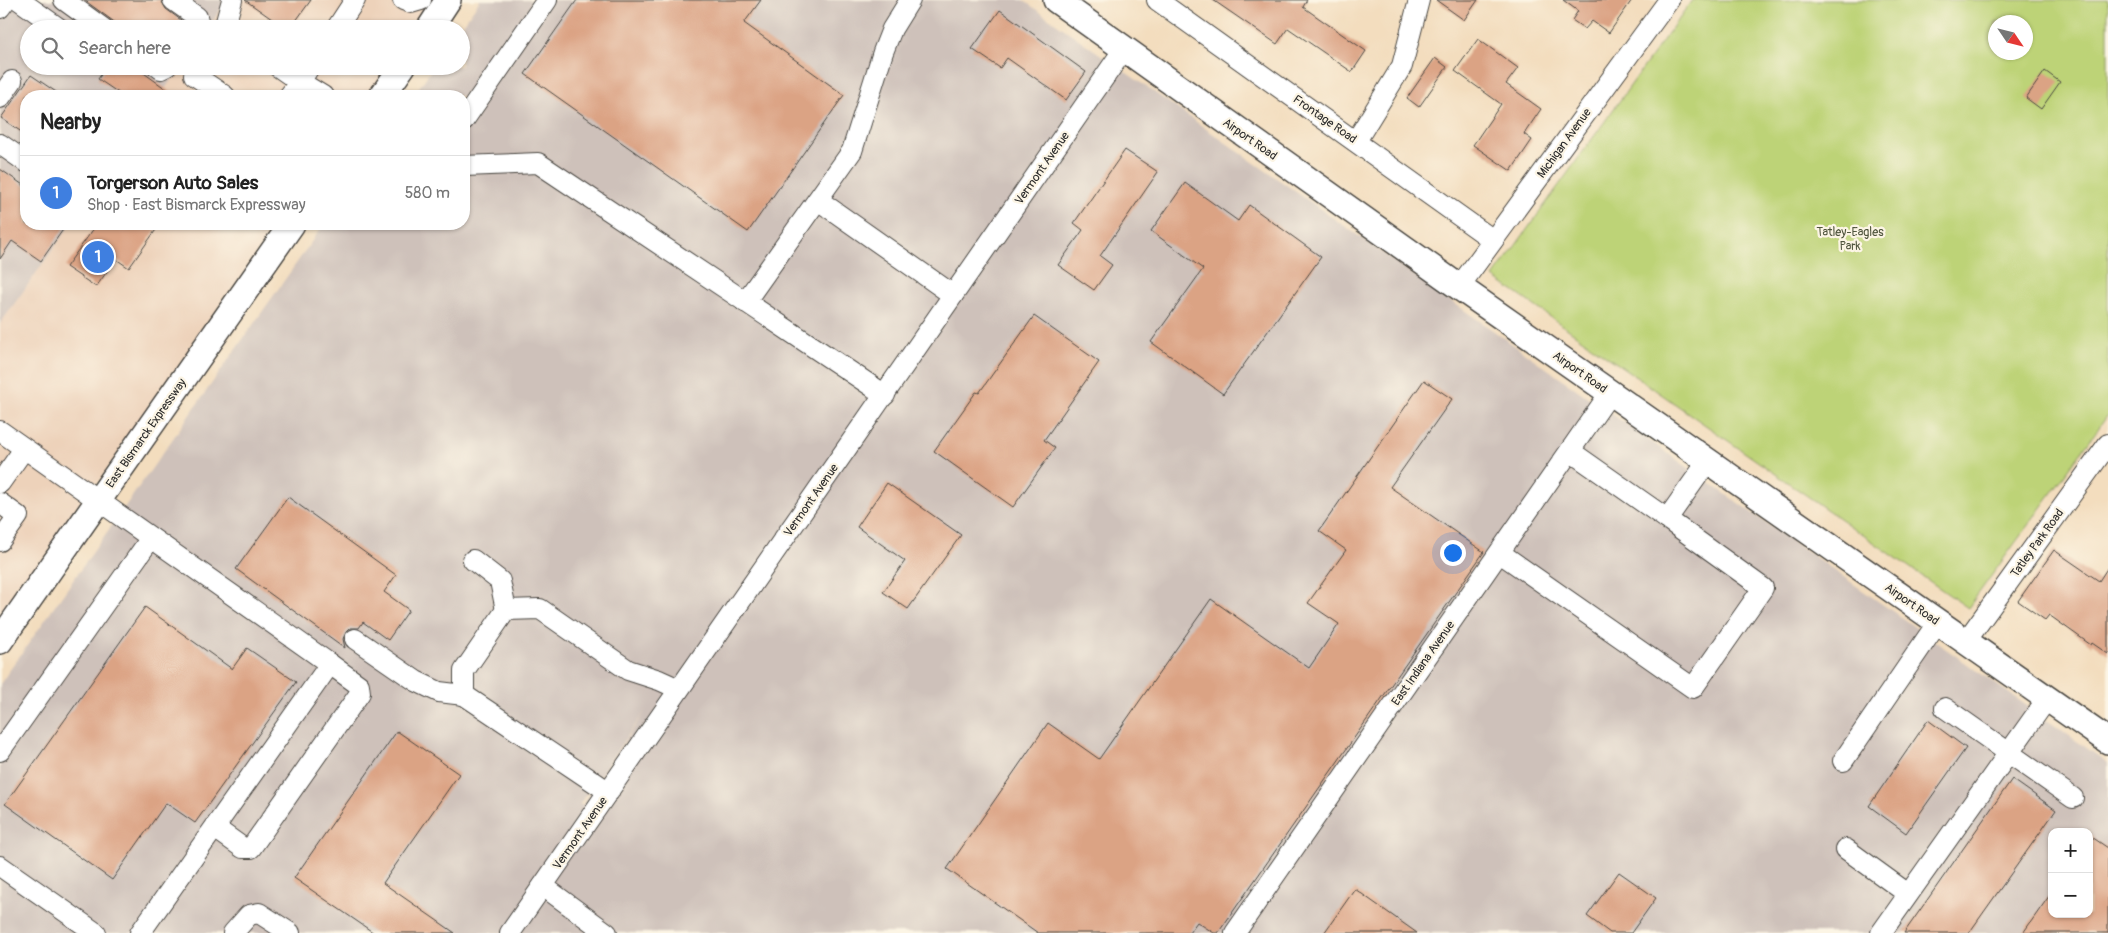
<!DOCTYPE html>
<meta charset="utf-8">
<style>
:root{--surface:#fff;--page:#f6f6f6;--text:#222;--muted:#767676;--line:#e0e0e0;--accent:#0b8043}
body{margin:0;font-family:Pangolin,sans-serif;background:var(--page);color:var(--text)}
.controls{position:absolute;right:15px;bottom:15px;display:grid;overflow:hidden;border-radius:10px;box-shadow:0 1px 4px #0004}
.controls button{width:45px;height:45px;display:grid;place-items:center;padding:0;border:0;border-bottom:1px solid var(--line);background:var(--surface);color:var(--text);font:25px sans-serif}
.compass{position:absolute;left:1988px;top:15px;width:45px;height:45px;border-radius:50%;background:var(--surface);box-shadow:0 1px 4px #0004;rotate:125deg}
.you{position:absolute;left:1452px;top:552px;width:18px;height:18px;margin:-12px;border:4px solid #fff;border-radius:50%;background:#1a73e8;box-shadow:0 0 0 8px #1a73e833}
.badge{display:grid;place-items:center;width:32px;height:32px;border-radius:50%;background:var(--accent);color:#fff;font-size:16px;font-weight:700}
.pin{position:absolute;translate:-50% -50%;border:2px solid #fff;box-shadow:0 1px 5px #0006}
.list{margin:0;padding:0;list-style:none}
h2{display:flex;justify-content:space-between;align-items:center;height:65px;margin:0;padding:0 20px;font-size:21px}
h2 small{font-size:16px;font-weight:400;color:var(--muted)}
.list li{display:grid;grid-template-columns:32px 1fr auto;gap:15px;align-items:center;box-sizing:border-box;height:75px;padding:0 20px;border-top:1px solid var(--line)}
.list b{display:block;font-size:19px;white-space:nowrap}
.list p{margin:0;font-size:16px;white-space:nowrap;color:var(--muted)}
.list em{font-size:16px;font-style:normal;color:var(--muted)}
.icon{flex:none;width:28px;height:28px;fill:none;stroke:currentColor;stroke-width:2;stroke-linecap:round;stroke-linejoin:round}
.map{position:relative;flex:none;width:2108px;height:933px;overflow:hidden}
.search{position:absolute;background:var(--surface);box-shadow:0 1px 4px #0004;left:20px;top:20px;width:450px;height:55px;display:flex;align-items:center;gap:12px;box-sizing:border-box;padding:0 18px;border-radius:28px;color:var(--muted);font-size:19px}
.panel{position:absolute;background:var(--surface);box-shadow:0 1px 4px #0004;left:20px;top:90px;width:450px;height:140px;border-radius:20px}
.map>svg:first-child{display:block}
.built{fill:#edd2ba}
.industrial{fill:#cec1ba;fill-rule:evenodd}
.green{fill:#bdd377;stroke:#747f51;fill-rule:evenodd}
.building{fill:#dba384}
.lines{fill:none;stroke-linecap:round;stroke-linejoin:round}
.minor-casing{stroke:#494641;stroke-width:22}
.major-casing{stroke:#494641;stroke-width:28}
.minor{stroke:#fff;stroke-width:20}
.major{stroke:#fff;stroke-width:25}
.labels{text-anchor:middle;stroke-width:4.5;stroke-linejoin:round;paint-order:stroke}
.street-label{font-size:12px;fill:#2b2b2b;stroke:#fcf5e5}
.park-label{font-size:12px;fill:#50553e;stroke:#fcf5e5}
</style>
<div class="map">
<svg width="2108" height="933" viewBox="0 0 2108 933">
<rect width="100%" height="100%" fill="#fcf5e5"/>
<filter id="ink" filterUnits="userSpaceOnUse"><feTurbulence type="fractalNoise" baseFrequency=".02" numOctaves="2"/><feDisplacementMap in="SourceGraphic" scale="10" xChannelSelector="R" yChannelSelector="G"/><feConvolveMatrix kernelMatrix="1 2 1 2 8 2 1 2 1" color-interpolation-filters="sRGB"/></filter>
<filter id="wash" filterUnits="userSpaceOnUse"><feTurbulence type="fractalNoise" baseFrequency=".0096" numOctaves="4" result="noise"/><feDisplacementMap in="SourceGraphic" scale="20" xChannelSelector="R" yChannelSelector="G"/><feGaussianBlur stdDeviation="1.12" result="paint"/><feColorMatrix in="noise" values="0 0 0 0 0 0 0 0 0 0 0 0 0 0 0 0 0 1.4 0 .05"/><feComposite in="paint" operator="in"/></filter>
<g filter="url(#wash)">
<rect width="100%" height="100%" fill="#f3ddbe"/>
<g class="built">
<polygon points="227,0 436,0 416,29 207,29"/>
<polygon points="181,66 390,66 369,96 160,96"/>
<polygon points="71,224 279,224 0,622 0,324"/>
</g>
<g class="industrial">
<polygon points="0,0 227,0 207,29 29,29 29,66 181,66 160,96 26,96 26,224 71,224 0,324"/>
<path d="M480,0H1023L2108,763V933H0V684L324,224H464V96H413L434,66H461V29H460ZM647,708L582,805H581L580,804ZM2052,832H2089V914H2052Z"/>
</g>
<path class="green" d="M1692,0H2108V415L1968,608L1493,277ZM1996,22H2026V52H1996Z"/>
<g id="blocks">
<g class="building">
<polygon points="84,0 161,0 166,9 181,20 175,29 124,29"/>
<polygon points="245,0 311,0 290,29 286,29"/>
<polygon points="577,0 761,0 744,23 844,95 748,232 525,74"/>
<polygon points="1213,0 1307,0 1303,7 1366,51 1352,72 1288,28 1277,44"/>
<polygon points="1436,0 1478,0 1464,20"/>
<polygon points="1563,0 1632,0 1609,33 1592,21 1585,29 1572,20 1578,11"/>
<polygon points="1000,10 1086,72 1066,100 1007,58 1000,68 972,49"/>
<polygon points="1478,39 1518,68 1506,84 1541,109 1524,134 1532,140 1511,171 1473,145 1501,104 1455,71"/>
<polygon points="1435,58 1447,67 1419,107 1407,98"/>
<polygon points="107,66 134,66 176,96 123,96 98,79"/>
<polygon points="2045,71 2060,82 2041,109 2026,98"/>
<polygon points="31,75 62,96 26,96 26,135 1,118"/>
<polygon points="1125,150 1158,172 1100,256 1112,265 1094,290 1058,265 1083,230 1074,223"/>
<polygon points="0,169 26,187 26,224 67,224 41,261 12,241 0,259"/>
<polygon points="1185,183 1238,221 1249,205 1321,257 1223,394 1151,342 1203,269 1151,231"/>
<polygon points="97,224 160,224 129,268 116,259 96,287 66,267"/>
<polygon points="1034,316 1099,362 1044,440 1055,448 1013,507 934,451 976,392 979,393"/>
<polygon points="1424,380 1452,399 1390,487 1484,552 1218,933 1214,933 1197,922 1189,933 1038,933 947,869 1048,723 1099,759 1211,599 1309,668 1339,624 1308,603 1346,550 1319,531"/>
<polygon points="887,483 961,535 908,609 883,592 905,561 857,527"/>
<polygon points="288,497 396,575 384,592 409,610 388,640 363,622 359,628 350,628 346,632 343,639 345,648 236,569"/>
<polygon points="2054,550 2099,581 2108,567 2108,654 2092,643 2091,645 2049,615 2045,620 2018,601"/>
<polygon points="145,607 232,669 247,648 296,682 195,823 166,803 112,880 5,804"/>
<polygon points="1928,720 1966,748 1906,833 1869,806"/>
<polygon points="397,731 459,774 383,883 455,933 374,933 294,878"/>
<polygon points="2012,779 2056,810 1969,933 1904,933"/>
<polygon points="2089,835 2108,848 2108,933 2023,933 2052,892 2052,914 2089,914"/>
<polygon points="1619,872 1656,898 1631,933 1610,933 1587,916"/>
<polygon points="1355,889 1417,933 1324,933"/>
</g>
</g>
</g>
<g filter="url(#ink)">
<use href="#blocks" fill-opacity="0" stroke="#494641" stroke-width="1"/>
<g class="lines">
<defs>
<g id="minor">
<polyline points="19,0 60,29"/>
<polyline points="64,0 104,29"/>
<polyline points="173,0 197,17 199,24 196,29"/>
<polyline points="403,0 411,3 421,0"/>
<polyline points="1157,0 1493,240"/>
<polyline points="0,8 6,0"/>
<polyline points="224,29 232,0"/>
<polyline points="336,29 355,0"/>
<polyline points="157,66 161,69 167,66"/>
<polyline points="199,66 194,75 225,96"/>
<polyline points="277,66 300,82 289,96"/>
<polyline points="310,66 300,82 323,96"/>
<polyline points="0,98 12,81"/>
<polyline points="464,120 547,0"/>
<polyline points="1356,141 1402,66 1419,0"/>
<polyline points="0,144 26,162"/>
<polyline points="464,166 538,163 885,395"/>
<polyline points="818,200 953,295"/>
<polyline points="1459,287 1669,0"/>
<polyline points="745,302 852,151 883,52 892,29 910,0"/>
<polyline points="0,431 330,664 140,933"/>
<polyline points="1570,451 1667,519"/>
<polyline points="0,483 24,449"/>
<polyline points="0,503 18,516 0,541"/>
<polyline points="1500,553 1693,688 1763,588 1667,519 1708,461"/>
<polyline points="473,560 500,581 506,610"/>
<polyline points="355,639 416,681 439,692 464,695"/>
<polyline points="1966,641 2108,444"/>
<polyline points="1945,708 2073,798"/>
<polyline points="0,751 151,538"/>
<polyline points="1843,761 1938,622"/>
<polyline points="609,792 464,695 464,671 506,610 540,609 628,670 659,680 679,689"/>
<polyline points="215,828 243,848 251,848 360,693 359,685 330,664"/>
<polyline points="1846,849 1908,894"/>
<polyline points="0,866 96,933"/>
<polyline points="543,886 607,933"/>
<polyline points="233,933 249,915 259,913 290,933"/>
<polyline points="510,933 1124,49"/>
<polyline points="1235,933 1610,393"/>
<polyline points="1881,933 2047,699"/>
</g>
<g id="major">
<polyline points="1056,0 1459,287 2108,741"/>
<polyline points="429,29 448,0"/>
<polyline points="382,96 403,66"/>
<polyline points="0,641 292,224"/>
</g>
</defs>
<use href="#minor" class="minor-casing"/>
<use href="#major" class="major-casing"/>
<use href="#minor" class="minor"/>
<use href="#major" class="major"/>
</g>
</g>
<g class="labels">
<g class="street-label">
<text transform="translate(1325 119) rotate(35)" y="4">Frontage Road</text>
<text transform="translate(1250 139) rotate(35)" y="4">Airport Road</text>
<text transform="translate(1564 143) rotate(-54)" y="4">Michigan Avenue</text>
<text transform="translate(1042 168) rotate(-55)" y="4">Vermont Avenue</text>
<text transform="translate(1580 372) rotate(35)" y="4">Airport Road</text>
<text transform="translate(146 433) rotate(-55)" y="4">East Bismarck Expressway</text>
<text transform="translate(811 500) rotate(-55)" y="4">Vermont Avenue</text>
<text transform="translate(2037 543) rotate(-54)" y="4">Tatley Park Road</text>
<text transform="translate(1912 604) rotate(35)" y="4">Airport Road</text>
<text transform="translate(1423 663) rotate(-55)" y="4">East Indiana Avenue</text>
<text transform="translate(580 833) rotate(-55)" y="4">Vermont Avenue</text>
</g>
<g class="park-label">
<text x="1850" y="236">Tatley-Eagles<tspan x="1850" dy="14">Park</tspan></text>
</g>
</g>
</svg>
<div class="controls">
<button>+</button>
<button>−</button>
</div>
<svg class="compass" viewBox="-18 -18 36 36"><path d="M0-13l5 13h-10z" fill="#e53935"/><path d="M0 13l5-13h-10z" fill="#767676"/></svg>
<div class="you"></div>
<div class="pin badge" style="left:98px;top:257px;background:#3f7fe0">1</div>
<div class="search"><svg class="icon" aria-label="search" viewBox="0 0 24 24"><circle cx="10" cy="10" r="6"/><path d="M15 15l6 6"/></svg>Search here</div>
<section class="panel">
<h2>Nearby<small></small></h2>
<ul class="list">
<li><span class="badge" style="background:#3f7fe0">1</span><div><b>Torgerson Auto Sales</b><p>Shop · East Bismarck Expressway</p></div><em>580 m</em></li>
</ul>
</section>
</div>
